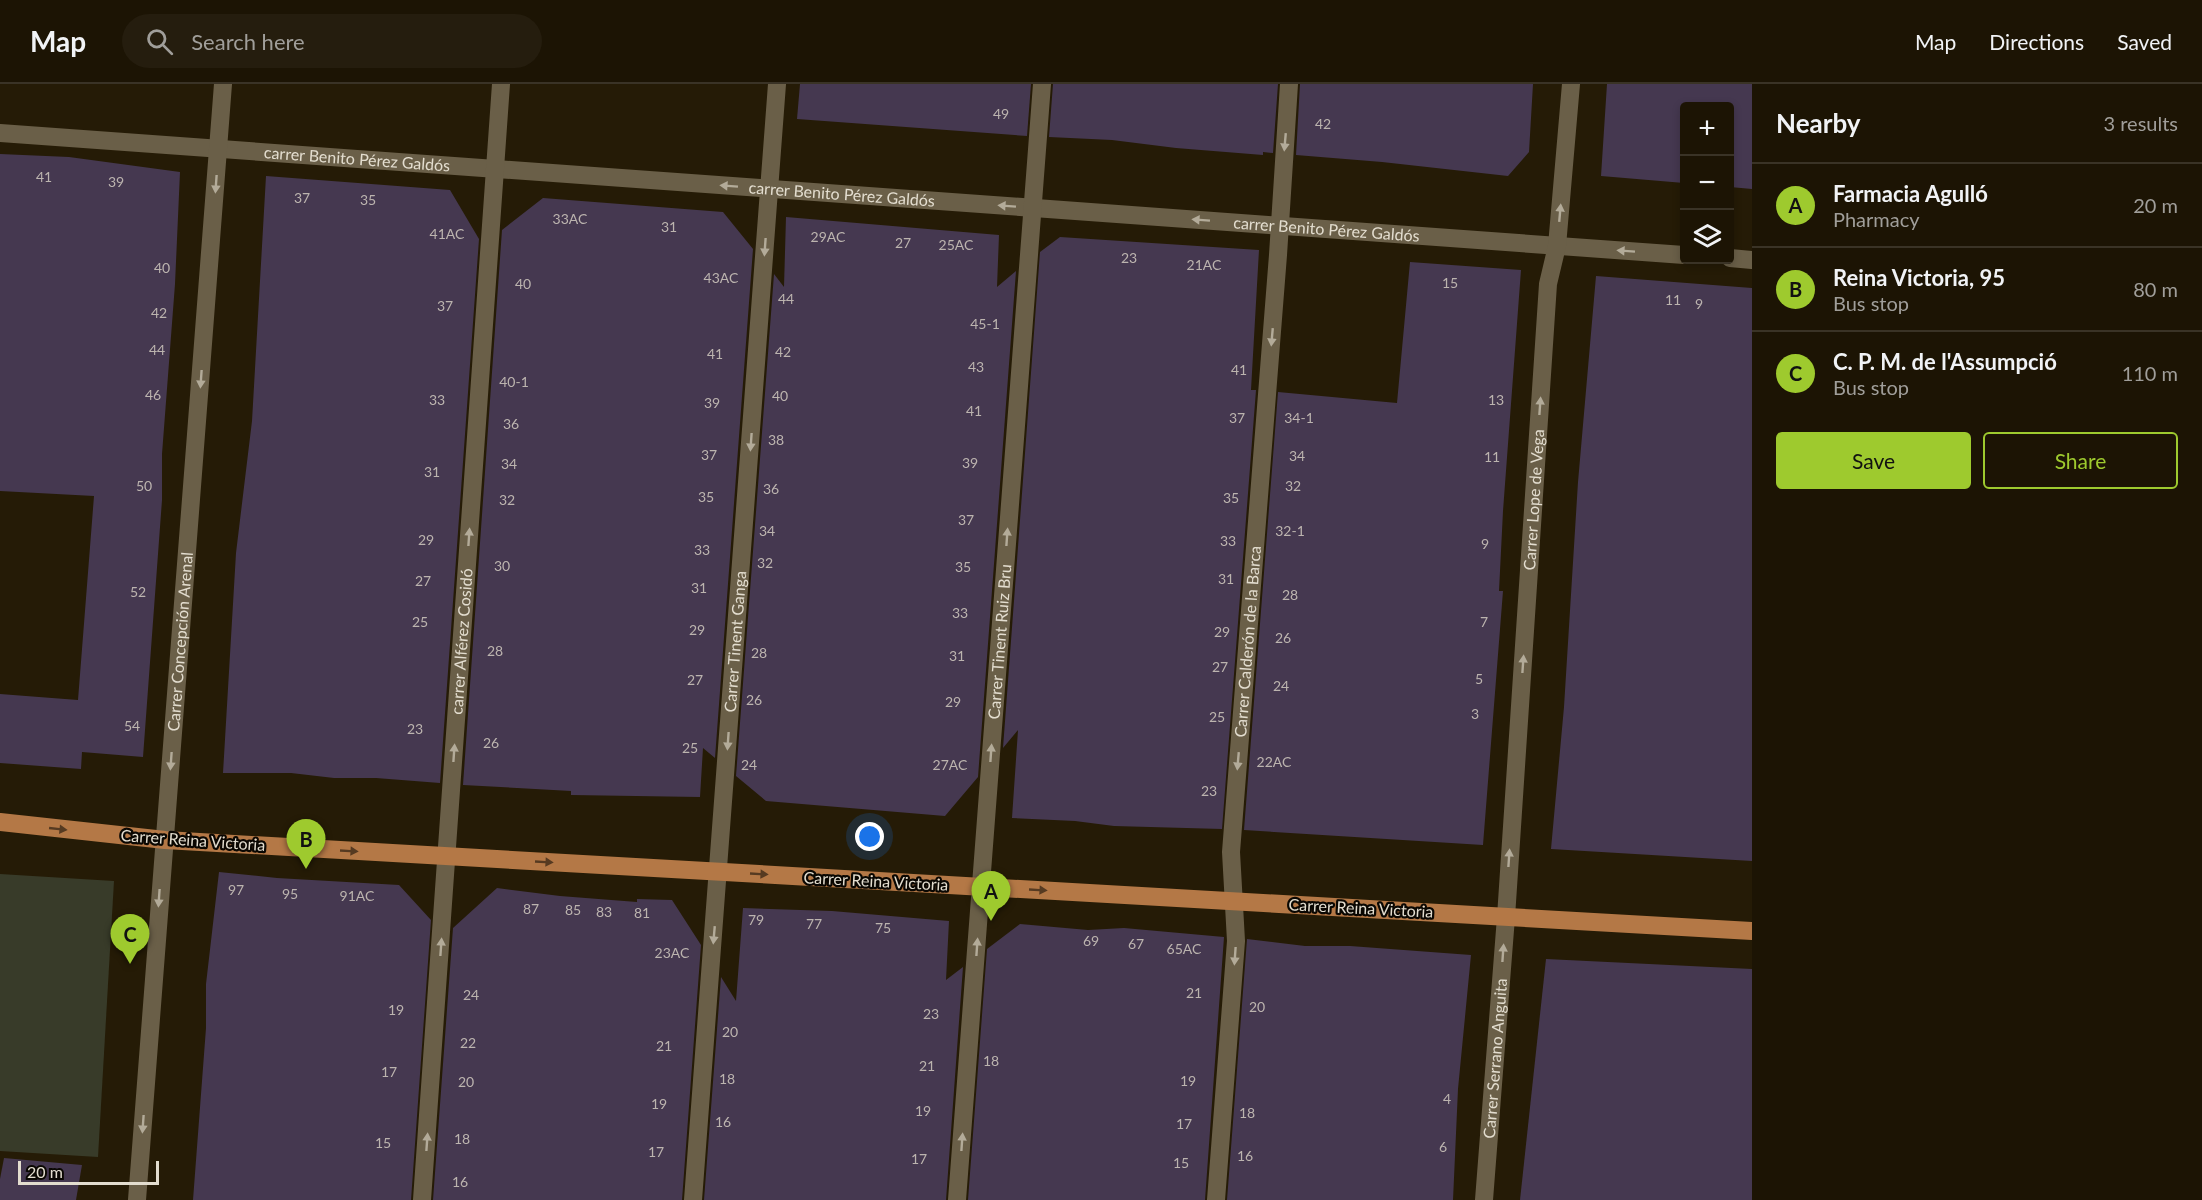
<!DOCTYPE html>
<meta charset="utf-8">
<style>
:root{--surface:#1c1404;--page:#251d0e;--text:#f1f3f6;--muted:#a09e9a;--line:#3a3326;--accent:#9eca2e}
body{margin:0;font-family:Lato,sans-serif;background:var(--page);color:var(--text)}
.controls{position:absolute;right:18px;top:18px;display:grid;overflow:hidden;border-radius:6px;box-shadow:0 3px 9px #0003}
.controls button{width:54px;height:54px;display:grid;place-items:center;padding:0;border:0;border-bottom:2px solid var(--line);background:var(--surface);color:var(--text);font:30px sans-serif}
.scale{position:absolute;left:18px;bottom:15px;width:141px;box-sizing:border-box;padding-left:6px;border:3px solid #e3ddcf;border-top:0;font-size:16px;line-height:21px;white-space:nowrap;color:#e3ddcf;-webkit-text-stroke:4px #0a0702;paint-order:stroke}
.you{position:absolute;left:870px;top:753px;width:21px;height:21px;margin:-15px;border:4px solid #fff;border-radius:50%;background:#1a73e8;box-shadow:0 0 0 9px #1a73e833}
.badge{display:grid;place-items:center;width:39px;height:39px;border-radius:50%;background:var(--accent);color:#111;font-size:20px;font-weight:700}
.pin{position:absolute;translate:-50% -50px;filter:drop-shadow(0 2px 3px #0008)}
.pin::after{content:'';position:absolute;top:32px;width:21px;height:18px;background:inherit;clip-path:polygon(0 0,100% 0,50% 100%)}
.list{margin:0;padding:0;list-style:none}
h2{display:flex;justify-content:space-between;align-items:center;height:78px;margin:0;padding:0 24px;font-size:26px}
h2 small{font-size:20px;font-weight:400;color:var(--muted)}
.list li{display:grid;grid-template-columns:39px 1fr auto;gap:18px;align-items:center;box-sizing:border-box;height:84px;padding:0 24px;border-top:2px solid var(--line)}
.list b{display:block;font-size:22px;white-space:nowrap}
.list p{margin:0;font-size:20px;white-space:nowrap;color:var(--muted)}
.list em{font-size:20px;font-style:normal;color:var(--muted)}
.actions{display:flex;gap:12px;padding:18px 24px}
.actions a{flex:1;padding:14px 0;border:2px solid var(--accent);border-radius:6px;text-align:center;font-size:21px;color:var(--accent)}
.actions .main{background:var(--accent);color:#111}
.icon{flex:none;width:33px;height:33px;fill:none;stroke:currentColor;stroke-width:2;stroke-linecap:round;stroke-linejoin:round}
.map{position:relative;flex:none;width:1752px;height:1116px;overflow:hidden}
header{display:flex;align-items:center;gap:36px;box-sizing:border-box;height:84px;padding:0 30px;background:var(--surface);border-bottom:2px solid var(--line)}
header strong{font-size:28px}
nav{display:flex;gap:33px;margin-inline-start:auto;font-size:21px}
.search{width:420px;height:54px;background:var(--page);display:flex;align-items:center;gap:15px;box-sizing:border-box;padding:0 21px;border-radius:33px;color:var(--muted);font-size:22px}
main{display:flex}
aside{flex:1;background:var(--surface)}
.map>svg:first-child{display:block}
.grass{fill:#383b29}
.building{fill:#453850}
.lines{fill:none;stroke-linecap:round;stroke-linejoin:round}
.minor{stroke:#6a5f48;stroke-width:18}
.major{stroke:#b47846;stroke-width:18}
.oneway{fill:#b3ab99}
.oneway2{fill:#563a21}
.labels{text-anchor:middle;stroke-width:4.5;stroke-linejoin:round;paint-order:stroke}
.number-label{font-size:14px;fill:#bcb4af}
.street-label{font-size:16px;fill:#e3ddcf;stroke:#0a0702}
</style>
<header>
<strong>Map</strong>
<div class="search"><svg class="icon" aria-label="search" viewBox="0 0 24 24"><circle cx="10" cy="10" r="6"/><path d="M15 15l6 6"/></svg>Search here</div>
<nav><a>Map</a><a>Directions</a><a>Saved</a></nav>
</header>
<main>
<div class="map">
<svg width="1752" height="1116" viewBox="0 0 1752 1116">
<rect width="100%" height="100%" fill="#251b06"/>
<polygon class="grass" points="0,790 114,797 98,1073 0,1067"/>
<g class="building">
<polygon points="800,0 1031,0 1027,52 797,35"/>
<polygon points="1053,0 1278,0 1273,69 1263,68 1263,71 1176,64 1112,56 1049,53"/>
<polygon points="1300,0 1533,0 1529,68 1508,92 1382,78 1296,71"/>
<polygon points="1607,0 1752,0 1752,105 1730,103 1730,22 1684,22 1684,99 1601,92"/>
<polygon points="0,70 69,73 180,88 175,200 162,370 162,416 143,673 82,668 81,685 0,679 0,610 78,616 94,412 0,407"/>
<polygon points="266,92 450,106 479,155 440,699 376,694 334,694 291,689 223,689 236,469 252,337"/>
<polygon points="543,114 723,128 753,165 715,674 703,664 700,713 571,711 571,707 463,701 502,146"/>
<polygon points="786,133 999,151 997,203 1016,187 978,693 945,732 766,717 736,692 774,190 784,203"/>
<polygon points="1060,153 1259,166 1251,306 1256,306 1222,745 1114,742 1075,737 1012,734 1018,646 1003,664 1040,168"/>
<polygon points="1410,178 1521,186 1503,427 1499,507 1503,507 1483,761 1244,746 1278,308 1397,319"/>
<polygon points="1596,192 1752,204 1752,777 1551,765 1564,623 1578,398"/>
<polygon points="219,788 277,794 399,801 431,836 411,1116 193,1116 206,944 206,900"/>
<polygon points="497,804 560,812 637,818 637,815 672,816 701,861 682,1116 433,1116 453,844"/>
<polygon points="743,824 832,827 949,837 946,896 963,883 946,1116 704,1116 721,893 736,917"/>
<polygon points="1020,840 1088,846 1124,844 1224,853 1205,1116 968,1116 987,865"/>
<polygon points="1247,855 1305,862 1350,862 1471,871 1458,1005 1453,1116 1227,1116"/>
<polygon points="1546,875 1752,885 1752,1116 1520,1116"/>
<polygon points="4,1074 82,1081 76,1116 0,1116 0,1095"/>
</g>
<g class="lines">
<g class="minor">
<path id="s1" d="M0,49L1684,171"/>
<polyline points="1730,174 1752,176"/>
<path id="s2" d="M137,1116L223,0"/>
<path id="s3" d="M422,1116L501,0"/>
<path id="s4" d="M693,1116L777,0"/>
<path id="s5" d="M957,1116L1042,0"/>
<path id="s6" d="M1216,1116L1236,857L1231,768L1278,171L1289,0"/>
<path id="s7" d="M1484,1116L1506,833L1548,200L1557,162L1571,0"/>
</g>
<polyline class="major" points="0,738 165,756 1752,847"/>
</g>
<defs><path id="oneway-solid" d="M-6-.8H1V-3.2L6.5 0L1 3.2V.8H-6Z" transform="scale(1.5)"/></defs>
<g class="oneway">
<use href="#oneway-solid" transform="translate(1285 58) rotate(95)"/>
<use href="#oneway-solid" transform="translate(216 100) rotate(94)"/>
<use href="#oneway-solid" transform="translate(729 102) rotate(-176)"/>
<use href="#oneway-solid" transform="translate(1007 122) rotate(-176)"/>
<use href="#oneway-solid" transform="translate(1560 129) rotate(-85)"/>
<use href="#oneway-solid" transform="translate(1201 136) rotate(-176)"/>
<use href="#oneway-solid" transform="translate(765 163) rotate(94)"/>
<use href="#oneway-solid" transform="translate(1626 167) rotate(-176)"/>
<use href="#oneway-solid" transform="translate(1272 253) rotate(95)"/>
<use href="#oneway-solid" transform="translate(201 295) rotate(94)"/>
<use href="#oneway-solid" transform="translate(1540 322) rotate(-86)"/>
<use href="#oneway-solid" transform="translate(751 358) rotate(94)"/>
<use href="#oneway-solid" transform="translate(469 453) rotate(-86)"/>
<use href="#oneway-solid" transform="translate(1007 453) rotate(-86)"/>
<use href="#oneway-solid" transform="translate(1523 580) rotate(-86)"/>
<use href="#oneway-solid" transform="translate(728 657) rotate(94)"/>
<use href="#oneway-solid" transform="translate(454 669) rotate(-86)"/>
<use href="#oneway-solid" transform="translate(991 669) rotate(-86)"/>
<use href="#oneway-solid" transform="translate(171 677) rotate(94)"/>
<use href="#oneway-solid" transform="translate(1238 677) rotate(95)"/>
<use href="#oneway-solid" transform="translate(1509 774) rotate(-86)"/>
<use href="#oneway-solid" transform="translate(159 814) rotate(94)"/>
<use href="#oneway-solid" transform="translate(714 851) rotate(95)"/>
<use href="#oneway-solid" transform="translate(441 863) rotate(-86)"/>
<use href="#oneway-solid" transform="translate(977 863) rotate(-86)"/>
<use href="#oneway-solid" transform="translate(1503 869) rotate(-86)"/>
<use href="#oneway-solid" transform="translate(1235 872) rotate(94)"/>
<use href="#oneway-solid" transform="translate(143 1040) rotate(94)"/>
<use href="#oneway-solid" transform="translate(427 1058) rotate(-86)"/>
<use href="#oneway-solid" transform="translate(962 1058) rotate(-86)"/>
</g>
<g class="oneway2">
<use href="#oneway-solid" transform="translate(58 745) rotate(6)"/>
<use href="#oneway-solid" transform="translate(349 767) rotate(3)"/>
<use href="#oneway-solid" transform="translate(544 778) rotate(3)"/>
<use href="#oneway-solid" transform="translate(759 790) rotate(3)"/>
<use href="#oneway-solid" transform="translate(1038 806) rotate(3)"/>
</g>
<g class="labels">
<g class="number-label">
<text x="1001" y="35">49</text>
<text x="1323" y="45">42</text>
<text x="44" y="98">41</text>
<text x="116" y="103">39</text>
<text x="302" y="119">37</text>
<text x="368" y="121">35</text>
<text x="570" y="140">33AC</text>
<text x="669" y="148">31</text>
<text x="447" y="155">41AC</text>
<text x="828" y="158">29AC</text>
<text x="903" y="164">27</text>
<text x="956" y="166">25AC</text>
<text x="1129" y="179">23</text>
<text x="1204" y="186">21AC</text>
<text x="162" y="189">40</text>
<text x="721" y="199">43AC</text>
<text x="1450" y="204">15</text>
<text x="523" y="205">40</text>
<text x="786" y="220">44</text>
<text x="1673" y="221">11</text>
<text x="1699" y="225">9</text>
<text x="445" y="227">37</text>
<text x="159" y="234">42</text>
<text x="985" y="245">45-1</text>
<text x="157" y="271">44</text>
<text x="783" y="273">42</text>
<text x="715" y="275">41</text>
<text x="976" y="288">43</text>
<text x="1239" y="291">41</text>
<text x="514" y="303">40-1</text>
<text x="153" y="316">46</text>
<text x="780" y="317">40</text>
<text x="437" y="321">33</text>
<text x="1496" y="321">13</text>
<text x="712" y="324">39</text>
<text x="974" y="332">41</text>
<text x="1237" y="339">37</text>
<text x="1299" y="339">34-1</text>
<text x="511" y="345">36</text>
<text x="776" y="361">38</text>
<text x="709" y="376">37</text>
<text x="1297" y="377">34</text>
<text x="1492" y="378">11</text>
<text x="970" y="384">39</text>
<text x="509" y="385">34</text>
<text x="432" y="393">31</text>
<text x="144" y="407">50</text>
<text x="1293" y="407">32</text>
<text x="771" y="410">36</text>
<text x="706" y="418">35</text>
<text x="1231" y="419">35</text>
<text x="507" y="421">32</text>
<text x="966" y="441">37</text>
<text x="767" y="452">34</text>
<text x="1290" y="452">32-1</text>
<text x="426" y="461">29</text>
<text x="1228" y="462">33</text>
<text x="1485" y="465">9</text>
<text x="702" y="471">33</text>
<text x="765" y="484">32</text>
<text x="502" y="487">30</text>
<text x="963" y="488">35</text>
<text x="1226" y="500">31</text>
<text x="423" y="502">27</text>
<text x="699" y="509">31</text>
<text x="138" y="513">52</text>
<text x="1290" y="516">28</text>
<text x="960" y="534">33</text>
<text x="420" y="543">25</text>
<text x="1484" y="543">7</text>
<text x="697" y="551">29</text>
<text x="1222" y="553">29</text>
<text x="1283" y="559">26</text>
<text x="495" y="572">28</text>
<text x="759" y="574">28</text>
<text x="957" y="577">31</text>
<text x="1220" y="588">27</text>
<text x="1479" y="600">5</text>
<text x="695" y="601">27</text>
<text x="1281" y="607">24</text>
<text x="754" y="621">26</text>
<text x="953" y="623">29</text>
<text x="1475" y="635">3</text>
<text x="1217" y="638">25</text>
<text x="132" y="647">54</text>
<text x="415" y="650">23</text>
<text x="491" y="664">26</text>
<text x="690" y="669">25</text>
<text x="1274" y="683">22AC</text>
<text x="749" y="686">24</text>
<text x="950" y="686">27AC</text>
<text x="1209" y="712">23</text>
<text x="236" y="811">97</text>
<text x="290" y="815">95</text>
<text x="357" y="817">91AC</text>
<text x="531" y="830">87</text>
<text x="573" y="831">85</text>
<text x="604" y="833">83</text>
<text x="642" y="834">81</text>
<text x="756" y="841">79</text>
<text x="814" y="845">77</text>
<text x="883" y="849">75</text>
<text x="1091" y="862">69</text>
<text x="1136" y="865">67</text>
<text x="1184" y="870">65AC</text>
<text x="672" y="874">23AC</text>
<text x="1194" y="914">21</text>
<text x="471" y="916">24</text>
<text x="1257" y="928">20</text>
<text x="396" y="931">19</text>
<text x="931" y="935">23</text>
<text x="730" y="953">20</text>
<text x="468" y="964">22</text>
<text x="664" y="967">21</text>
<text x="991" y="982">18</text>
<text x="927" y="987">21</text>
<text x="389" y="993">17</text>
<text x="727" y="1000">18</text>
<text x="1188" y="1002">19</text>
<text x="466" y="1003">20</text>
<text x="1447" y="1020">4</text>
<text x="659" y="1025">19</text>
<text x="923" y="1032">19</text>
<text x="1247" y="1034">18</text>
<text x="723" y="1043">16</text>
<text x="1184" y="1045">17</text>
<text x="462" y="1060">18</text>
<text x="383" y="1064">15</text>
<text x="1443" y="1068">6</text>
<text x="656" y="1073">17</text>
<text x="1245" y="1077">16</text>
<text x="919" y="1080">17</text>
<text x="1181" y="1084">15</text>
<text x="460" y="1103">16</text>
</g>
<g class="street-label">
<text dy="6" stroke="none"><textPath href="#s1" startOffset="358">carrer Benito Pérez Galdós</textPath></text>
<text dy="6" stroke="none"><textPath href="#s1" startOffset="844">carrer Benito Pérez Galdós</textPath></text>
<text dy="6" stroke="none"><textPath href="#s1" startOffset="1330">carrer Benito Pérez Galdós</textPath></text>
<text dy="6" stroke="none"><textPath href="#s7" startOffset="702">Carrer Lope de Vega</textPath></text>
<text dy="6" stroke="none"><textPath href="#s2" startOffset="560">Carrer Concepción Arenal</textPath></text>
<text dy="6" stroke="none"><textPath href="#s3" startOffset="560">carrer Alférez Cosidó</textPath></text>
<text dy="6" stroke="none"><textPath href="#s4" startOffset="560">Carrer Tinent Ganga</textPath></text>
<text dy="6" stroke="none"><textPath href="#s5" startOffset="560">Carrer Tinent Ruiz Bru</textPath></text>
<text dy="6" stroke="none"><textPath href="#s6" startOffset="560">Carrer Calderón de la Barca</textPath></text>
<text transform="translate(193 756) rotate(4)" y="6">Carrer Reina Victoria</text>
<text transform="translate(876 797) rotate(3)" y="6">Carrer Reina Victoria</text>
<text transform="translate(1361 824) rotate(3)" y="6">Carrer Reina Victoria</text>
<text dy="6" stroke="none"><textPath href="#s7" startOffset="142">Carrer Serrano Anguita</textPath></text>
</g>
</g>
</svg>
<div class="controls">
<button>+</button>
<button>−</button>
<button><svg class="icon" aria-label="layers" viewBox="0 0 24 24"><path d="M12 4l9 5-9 5-9-5zM3 14l9 5 9-5"/></svg></button>
</div>
<div class="scale">20 m</div>
<div class="you"></div>
<div class="pin badge" style="left:991px;top:837px">A</div>
<div class="pin badge" style="left:306px;top:785px">B</div>
<div class="pin badge" style="left:130px;top:880px">C</div>
</div>
<aside>
<h2>Nearby<small>3 results</small></h2>
<ul class="list">
<li><span class="badge">A</span><div><b>Farmacia Agulló</b><p>Pharmacy</p></div><em>20 m</em></li>
<li><span class="badge">B</span><div><b>Reina Victoria, 95</b><p>Bus stop</p></div><em>80 m</em></li>
<li><span class="badge">C</span><div><b>C. P. M. de l'Assumpció</b><p>Bus stop</p></div><em>110 m</em></li>
</ul>
<div class="actions"><a class="main">Save</a><a>Share</a></div>
</aside>
</main>
